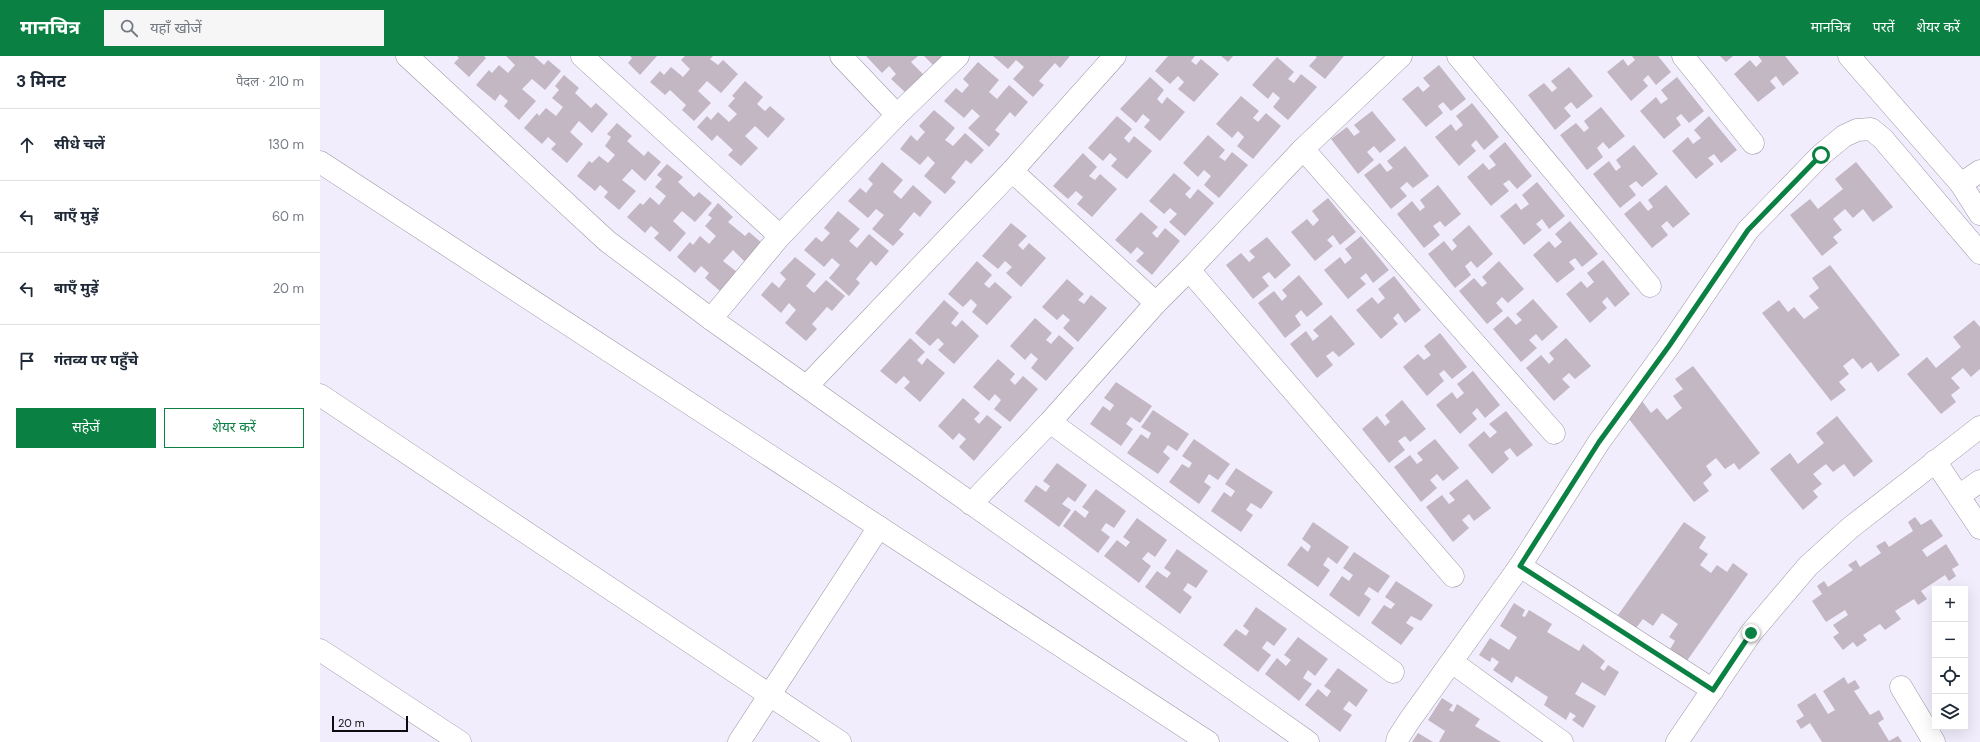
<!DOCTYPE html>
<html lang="hi">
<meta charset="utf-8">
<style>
:root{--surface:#fff;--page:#f6f6f7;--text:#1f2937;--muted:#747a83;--line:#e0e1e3;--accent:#0b8043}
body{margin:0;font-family:"DM Sans","Noto Sans Devanagari",sans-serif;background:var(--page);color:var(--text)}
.controls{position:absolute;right:12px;bottom:12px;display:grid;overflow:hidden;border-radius:0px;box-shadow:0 4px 16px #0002}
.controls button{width:36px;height:36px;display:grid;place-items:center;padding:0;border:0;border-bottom:1px solid var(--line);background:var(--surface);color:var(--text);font:20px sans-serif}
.scale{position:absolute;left:12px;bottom:10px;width:76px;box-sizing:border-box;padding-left:4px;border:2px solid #0d0b0f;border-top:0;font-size:11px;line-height:14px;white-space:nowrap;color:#0d0b0f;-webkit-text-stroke:3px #f2edfc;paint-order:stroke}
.stop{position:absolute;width:12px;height:12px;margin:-9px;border:3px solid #0b8043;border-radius:50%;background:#fff}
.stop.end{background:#0b8043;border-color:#fff;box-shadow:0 1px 4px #0008}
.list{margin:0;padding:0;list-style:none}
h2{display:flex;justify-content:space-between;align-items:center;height:52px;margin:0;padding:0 16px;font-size:17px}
h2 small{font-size:13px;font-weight:400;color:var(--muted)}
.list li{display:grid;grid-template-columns:26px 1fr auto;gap:12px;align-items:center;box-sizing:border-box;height:72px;padding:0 16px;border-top:1px solid var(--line)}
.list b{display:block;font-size:15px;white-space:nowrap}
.list em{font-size:13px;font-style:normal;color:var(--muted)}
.actions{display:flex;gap:8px;padding:12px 16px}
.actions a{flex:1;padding:9px 0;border:1px solid var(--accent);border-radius:0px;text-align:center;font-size:14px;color:var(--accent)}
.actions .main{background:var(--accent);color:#fff}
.icon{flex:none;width:22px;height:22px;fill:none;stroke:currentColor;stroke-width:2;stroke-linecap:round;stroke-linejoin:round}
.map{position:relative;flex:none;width:1660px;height:686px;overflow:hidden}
header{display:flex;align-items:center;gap:24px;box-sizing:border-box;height:56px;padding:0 20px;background:var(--accent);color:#fff}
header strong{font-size:19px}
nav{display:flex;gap:22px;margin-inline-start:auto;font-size:14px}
.search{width:280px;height:36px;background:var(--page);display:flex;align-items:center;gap:10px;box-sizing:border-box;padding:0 14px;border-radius:0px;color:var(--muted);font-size:15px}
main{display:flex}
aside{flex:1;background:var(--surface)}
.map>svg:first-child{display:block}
.building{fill:#c3b7c3}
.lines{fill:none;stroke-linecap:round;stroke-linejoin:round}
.minor-casing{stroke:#9a95a2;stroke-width:23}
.minor{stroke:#fff;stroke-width:22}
.route{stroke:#0b8043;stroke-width:5}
</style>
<header>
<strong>मानचित्र</strong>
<div class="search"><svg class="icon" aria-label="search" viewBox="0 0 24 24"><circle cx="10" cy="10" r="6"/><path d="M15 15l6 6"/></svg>यहाँ खोजें</div>
<nav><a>मानचित्र</a><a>परतें</a><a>शेयर करें</a></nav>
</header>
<main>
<aside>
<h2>3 मिनट<small>पैदल · 210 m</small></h2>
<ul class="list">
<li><svg class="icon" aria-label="ahead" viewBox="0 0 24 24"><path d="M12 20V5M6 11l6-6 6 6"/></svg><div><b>सीधे चलें</b></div><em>130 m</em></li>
<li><svg class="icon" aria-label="left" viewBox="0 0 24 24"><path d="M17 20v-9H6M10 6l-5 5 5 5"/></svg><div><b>बाएँ मुड़ें</b></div><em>60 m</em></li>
<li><svg class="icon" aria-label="left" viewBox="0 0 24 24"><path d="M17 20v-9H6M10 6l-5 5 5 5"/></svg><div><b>बाएँ मुड़ें</b></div><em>20 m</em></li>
<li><svg class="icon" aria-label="arrive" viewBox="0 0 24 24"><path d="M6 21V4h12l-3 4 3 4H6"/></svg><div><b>गंतव्य पर पहुँचे</b></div></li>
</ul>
<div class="actions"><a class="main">सहेजें</a><a>शेयर करें</a></div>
</aside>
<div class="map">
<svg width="1660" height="686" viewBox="0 0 1660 686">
<rect width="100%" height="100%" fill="#f2edfc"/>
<g class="building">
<polygon points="137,0 164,0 166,2 149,21 134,7 139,2"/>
<polygon points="186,0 214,0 224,9 228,4 241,15 225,34 212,23 202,33 216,45 199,64 184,50 188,45 180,38 175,45 156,29 169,14 172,17 179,9 188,17 195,9"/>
<polygon points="310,0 337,0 320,19 308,7 312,2"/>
<polygon points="365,0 393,0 390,3 398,9 403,4 418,18 401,37 387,25 378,35 391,47 374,65 362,54 366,49 350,34 345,39 330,26 340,15 344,19 351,11 363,21 370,13 361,4"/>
<polygon points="546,0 598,0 591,6 604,19 586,37 571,23 576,18 569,10 562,17"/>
<polygon points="604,0 622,0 613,9"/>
<polygon points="673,0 750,0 740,12 735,7 719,25 724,29 713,41 693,23 704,11 696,4 688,13"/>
<polygon points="848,0 875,0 871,5 876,9 881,3 899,18 874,46 858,33 864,26 858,20 850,28 835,15"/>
<polygon points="901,0 913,0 908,6"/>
<polygon points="995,0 1024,0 1005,23 989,10 997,1"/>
<polygon points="1312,0 1338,0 1351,16 1336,29 1328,19 1323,24 1328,30 1311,45 1287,16 1303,3 1308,10 1315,4"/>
<polygon points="1400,0 1413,0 1406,6"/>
<polygon points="1438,0 1465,0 1479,17 1463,30 1456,20 1450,25 1456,32 1438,46 1414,18 1430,4 1436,11 1442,5"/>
<polygon points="957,1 974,16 968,23 974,27 981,18 997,31 968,64 953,51 960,42 953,36 948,43 932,29"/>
<polygon points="658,6 679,24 669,36 677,43 689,29 708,46 695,61 690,56 675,74 680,78 669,91 648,72 660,60 652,53 644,62 624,45 636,32 642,37 649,29 643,23"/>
<polygon points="1119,9 1146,43 1131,55 1123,46 1118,50 1123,57 1106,71 1082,43 1098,30 1103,36 1110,30 1103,22"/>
<polygon points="1249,11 1273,40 1257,53 1251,46 1244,52 1251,60 1235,74 1208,39 1224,27 1232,36 1237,32 1231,25"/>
<polygon points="244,19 259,32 255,37 271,52 276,47 288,58 272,77 259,65 250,76 263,88 247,107 231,93 236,88 228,81 222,88 204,72 217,57 219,60 226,52 236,60 243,51 232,42 239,34 235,30"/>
<polygon points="830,21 844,34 837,43 842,48 847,41 865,56 840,85 824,71 830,64 823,58 816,67 800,53"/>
<polygon points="1357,21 1384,55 1369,67 1361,58 1356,62 1361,69 1344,83 1320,55 1336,41 1341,48 1348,43 1341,34"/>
<polygon points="425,25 443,41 437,48 445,55 450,50 465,63 448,82 435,70 425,80 438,92 421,110 408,99 413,94 397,79 392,85 377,71 387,60 391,64 398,56 409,66 417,58 408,50 415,42 412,40"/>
<polygon points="921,40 939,55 933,62 938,66 946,57 961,70 933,103 917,90 924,81 918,75 912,82 896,68"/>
<polygon points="1152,47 1179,81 1164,94 1156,84 1151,89 1156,95 1139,110 1115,81 1131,68 1136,75 1143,69 1136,60"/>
<polygon points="1281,51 1305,80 1289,93 1283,86 1277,92 1283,101 1267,114 1240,79 1256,67 1264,76 1269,72 1264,65"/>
<polygon points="614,54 635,72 625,84 633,90 645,77 664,94 651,108 646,104 631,122 636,126 625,138 604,120 615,107 608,100 600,109 580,93 591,79 597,85 605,76 599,70"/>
<polygon points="1052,55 1076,84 1060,97 1054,90 1047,96 1054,104 1038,118 1011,83 1027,71 1034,80 1040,76 1034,69"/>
<polygon points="797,60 812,73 804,82 809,87 814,80 832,95 807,123 791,110 797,103 790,97 783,105 768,92"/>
<polygon points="1389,60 1417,94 1401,107 1394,98 1388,102 1394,108 1376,123 1352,95 1368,81 1373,88 1381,82 1374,74"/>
<polygon points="297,67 312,80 307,85 324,100 328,95 341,106 325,125 312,113 302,124 316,135 299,154 284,141 288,136 280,129 275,135 257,120 269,105 272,107 279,100 288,107 295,99 285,90 291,81 287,78"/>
<polygon points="888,79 905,94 899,101 905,105 912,96 928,109 899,142 884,129 891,120 884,114 878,121 863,107"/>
<polygon points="1185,86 1212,120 1197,133 1189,124 1183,128 1189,135 1171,150 1147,121 1163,107 1169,114 1176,109 1169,100"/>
<polygon points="1314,89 1338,118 1322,131 1316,125 1309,130 1316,139 1300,152 1273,118 1289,105 1296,115 1301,111 1296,104"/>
<polygon points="1085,90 1109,120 1093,132 1087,126 1080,132 1087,140 1071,153 1044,119 1060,107 1067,116 1073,112 1067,105"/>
<polygon points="763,97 777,111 769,120 775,124 780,118 797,133 772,161 757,148 763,141 756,135 748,143 733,130"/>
<polygon points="562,106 583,124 573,136 581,143 593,129 612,146 600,161 594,156 579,174 584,178 573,190 552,173 564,159 556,153 548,162 528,145 540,132 546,137 553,128 548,123"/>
<polygon points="1536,106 1573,151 1553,166 1543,153 1533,162 1525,153 1513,163 1522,174 1513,181 1518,187 1502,200 1470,159 1490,143 1498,153 1523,133 1515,123"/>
<polygon points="347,108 363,121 358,126 374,141 379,136 392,147 375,166 362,155 353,165 366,177 350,196 334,182 339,177 331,170 325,177 307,161 320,147 323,149 330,141 339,149 346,140 335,131 342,123 337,119"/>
<polygon points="854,117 871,132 865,138 870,143 878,133 894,147 865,180 849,166 857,158 850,152 844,158 829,145"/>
<polygon points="1217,126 1245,160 1229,173 1222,163 1216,168 1222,174 1204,189 1180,160 1196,147 1201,154 1209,148 1202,139"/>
<polygon points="1118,129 1141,158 1125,171 1120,165 1113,170 1120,179 1104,192 1077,158 1092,145 1100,155 1105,151 1100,144"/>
<polygon points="1346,129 1370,158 1353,172 1347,165 1341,170 1348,179 1332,192 1304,158 1320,145 1328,155 1333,151 1328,144"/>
<polygon points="1008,142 1036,176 1020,189 1013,179 1007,184 1013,190 995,205 971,176 987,163 993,170 999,164 992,155"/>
<polygon points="398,147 413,161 408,166 425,180 429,176 442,187 425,206 413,194 403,205 417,216 400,235 385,222 389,217 381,210 375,217 357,201 370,186 373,189 380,180 389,188 396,180 385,170 392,162 388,159"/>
<polygon points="518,155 540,173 529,185 537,192 549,178 569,195 556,210 551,205 536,223 540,227 529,240 509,222 520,209 512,202 504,211 484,194 496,181 502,186 510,177 504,172"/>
<polygon points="821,156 838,171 832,177 837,182 845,172 860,185 832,219 816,205 824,197 817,191 811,198 795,184"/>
<polygon points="1250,165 1278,198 1262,211 1255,202 1249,206 1255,213 1237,227 1213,199 1229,185 1235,192 1242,186 1235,178"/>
<polygon points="691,167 707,180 698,189 703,194 709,187 726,202 701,231 686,217 692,211 685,205 678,213 662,200"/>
<polygon points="1149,169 1173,198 1157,212 1151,205 1145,210 1151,219 1135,232 1108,198 1124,185 1132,195 1137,190 1132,184"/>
<polygon points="1041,180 1069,214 1053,227 1046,217 1040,222 1046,228 1028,243 1004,214 1020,201 1025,208 1032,202 1025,193"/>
<polygon points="947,181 971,209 955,223 949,216 942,221 949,230 933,243 906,209 921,197 929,206 935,201 929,195"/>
<polygon points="475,201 496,218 486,230 494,237 506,224 525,240 512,255 507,251 492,268 497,273 486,285 465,267 476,254 469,247 461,257 441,239 452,226 459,232 466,223 460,217"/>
<polygon points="1283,204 1310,238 1295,251 1287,241 1282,246 1287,252 1270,267 1246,238 1261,225 1267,232 1274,226 1267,217"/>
<polygon points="657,205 672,219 664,228 669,232 675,226 692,241 667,269 652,256 657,249 651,243 643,251 628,238"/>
<polygon points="1179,205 1204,233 1188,247 1182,241 1176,247 1183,255 1167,268 1139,235 1154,222 1162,231 1167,227 1162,221"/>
<polygon points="1510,209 1580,299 1558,316 1551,306 1542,313 1533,302 1523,310 1529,318 1519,326 1526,334 1511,345 1442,257 1459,244 1468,256 1474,251 1484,263 1499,252 1489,240 1499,232 1492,222"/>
<polygon points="979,219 1003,248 987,261 981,254 975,260 981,269 965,282 938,247 954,235 962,245 967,240 962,234"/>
<polygon points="1074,220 1101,254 1085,267 1078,257 1073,262 1078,268 1061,283 1036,254 1052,241 1058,248 1065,242 1058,233"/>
<polygon points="747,223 764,238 758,244 764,248 771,239 787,252 758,286 743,272 750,264 743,258 737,264 722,251"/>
<polygon points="1213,243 1238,271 1222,285 1216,278 1209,284 1217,292 1201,306 1173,273 1188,260 1196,269 1202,264 1196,258"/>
<polygon points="624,244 639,257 631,267 636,271 642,264 659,280 634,308 618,294 624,288 618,282 610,290 595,277"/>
<polygon points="1011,259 1035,288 1019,301 1013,295 1006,300 1013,309 997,322 970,288 986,275 993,285 999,280 993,274"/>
<polygon points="715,262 732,277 726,284 731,288 739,279 754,292 726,325 711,312 718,303 711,297 705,304 690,290"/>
<polygon points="1654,264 1660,271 1660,313 1651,321 1643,312 1631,322 1640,332 1631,339 1636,346 1621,358 1587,318 1607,301 1616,312 1641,291 1633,281"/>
<polygon points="1120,277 1147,311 1132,323 1124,314 1119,318 1124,325 1107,340 1083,311 1098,298 1104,304 1111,299 1104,290"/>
<polygon points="590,282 605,296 597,304 602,309 607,302 625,317 600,346 584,332 590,326 584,320 576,328 560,315"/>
<polygon points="1246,282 1271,310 1255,323 1249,317 1242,323 1250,331 1234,345 1206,312 1221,299 1229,308 1234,303 1229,297"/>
<polygon points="678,303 695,318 690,324 695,329 703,320 718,333 690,366 674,353 681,344 675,338 669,345 653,331"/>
<polygon points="1373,310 1440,397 1419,414 1414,407 1405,413 1396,402 1386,410 1392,419 1383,427 1389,435 1374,446 1305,358 1322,345 1331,357 1337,352 1347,364 1362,352 1353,340 1363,333 1355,323"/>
<polygon points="1153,315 1180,349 1165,362 1157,352 1152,357 1157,363 1140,378 1116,349 1132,336 1137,343 1144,337 1137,328"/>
<polygon points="796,326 832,350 820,367 811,361 806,368 813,373 801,390 770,368 783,350 790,355 794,349 784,342"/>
<polygon points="643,342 660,357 654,363 659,368 667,359 682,371 654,405 639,391 646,383 639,377 633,384 618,370"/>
<polygon points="1082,344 1106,373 1090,386 1085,380 1078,385 1085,394 1069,407 1042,373 1057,360 1065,370 1070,366 1065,359"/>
<polygon points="833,354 869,378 857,395 848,389 843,396 850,402 838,418 807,397 821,378 828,383 831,377 821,371"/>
<polygon points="1186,355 1213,389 1197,401 1190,392 1184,396 1189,403 1172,418 1148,389 1164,375 1170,382 1177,376 1169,368"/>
<polygon points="1517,360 1553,405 1534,421 1524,408 1513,416 1506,408 1493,418 1502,428 1493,435 1498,441 1483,454 1450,413 1470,397 1478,408 1504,387 1496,377"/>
<polygon points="874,383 910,408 898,424 889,418 884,426 891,431 879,448 849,426 862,408 869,412 872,407 862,400"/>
<polygon points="1115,383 1139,412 1123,425 1117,418 1110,424 1117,432 1101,446 1074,411 1090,399 1097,408 1103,404 1097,397"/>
<polygon points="737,407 767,429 755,446 748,441 742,448 751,454 739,471 704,445 716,429 726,436 730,430 723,425"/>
<polygon points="916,412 953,436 941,453 931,447 926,454 933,459 921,476 891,455 904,436 911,441 915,435 905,428"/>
<polygon points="1147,423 1171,452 1154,465 1149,458 1142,464 1149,472 1133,486 1106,451 1122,439 1129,448 1135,444 1129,437"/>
<polygon points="776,433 806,455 794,472 786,467 781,474 790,481 778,497 743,470 755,454 765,462 769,456 762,451"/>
<polygon points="1595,461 1601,469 1611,463 1623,480 1602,494 1607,501 1626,488 1639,509 1632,513 1636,520 1629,525 1625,519 1601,535 1607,543 1598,549 1594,543 1575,555 1581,563 1565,574 1560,568 1543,579 1547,584 1537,591 1533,586 1523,594 1513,581 1519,577 1513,569 1528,559 1525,554 1506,566 1492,545 1502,538 1497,530 1504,525 1508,531 1533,514 1528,509 1536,504 1540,511 1561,497 1556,490 1565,485 1569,491 1593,475 1588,466"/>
<polygon points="817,462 847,484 835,501 828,496 822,503 831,510 819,527 784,500 797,484 806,491 810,486 803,481"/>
<polygon points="993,466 1029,491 1017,508 1008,501 1003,509 1010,514 998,531 967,509 981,490 988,496 991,490 982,483"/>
<polygon points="1364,466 1386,481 1379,492 1388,498 1380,509 1391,517 1397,509 1407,516 1413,507 1428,518 1364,609 1347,598 1355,585 1349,581 1358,568 1342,557 1333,570 1323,563 1316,572 1298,559"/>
<polygon points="857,493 888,515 876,532 868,527 863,534 872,541 860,558 825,531 837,515 847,522 851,517 844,512"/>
<polygon points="1034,496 1070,520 1058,537 1049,531 1044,538 1051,543 1039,561 1009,539 1022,520 1029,525 1033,519 1023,512"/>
<polygon points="1076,525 1113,549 1101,565 1091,560 1086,567 1094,572 1081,589 1051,567 1064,549 1071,553 1075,548 1065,541"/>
<polygon points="1194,547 1205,554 1202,560 1205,561 1209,554 1232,568 1227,576 1259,595 1263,588 1285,605 1280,612 1284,615 1288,609 1299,616 1285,640 1262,626 1255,638 1276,650 1263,672 1252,664 1256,660 1250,656 1246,664 1224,649 1228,641 1196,620 1192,627 1173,614 1179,606 1172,601 1170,606 1159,599 1170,582 1189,594 1197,581 1180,570"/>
<polygon points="936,551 967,573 954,590 947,585 942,592 951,599 938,616 903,589 916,573 926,580 929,575 923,570"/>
<polygon points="978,581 1008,603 995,620 988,614 983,622 992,628 979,645 945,618 957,602 966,610 971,604 964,599"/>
<polygon points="1018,612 1048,634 1036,651 1029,645 1023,653 1032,659 1020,676 985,649 998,633 1007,641 1011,635 1004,630"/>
<polygon points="1524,621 1528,628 1535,624 1540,632 1534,635 1550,659 1559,654 1564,663 1558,667 1569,685 1578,680 1582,686 1502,686 1490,667 1481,673 1476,665 1484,660 1477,649 1495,637 1508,658 1515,654 1503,635"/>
<polygon points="1122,642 1133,649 1129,654 1133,656 1137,648 1160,663 1155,670 1181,686 1119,686 1125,675 1108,664"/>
<polygon points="1098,677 1113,686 1092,686"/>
</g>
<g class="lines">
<defs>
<g id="minor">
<polyline points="87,0 287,185 391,263 988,686"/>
<polyline points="262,0 460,180"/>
<polyline points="521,0 577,59"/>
<polyline points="1138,0 1330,230"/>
<polyline points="1363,0 1433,87"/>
<polyline points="1529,0 1641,128 1660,158"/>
<polyline points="983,93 1234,377"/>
<polyline points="0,106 888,686"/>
<polyline points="692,115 836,247"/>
<polyline points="1641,128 1660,115"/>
<polyline points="869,214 1133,520"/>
<polyline points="391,263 460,180 577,59 638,0"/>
<polyline points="487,330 692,115 795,0"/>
<polyline points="0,339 520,686"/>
<polyline points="730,366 1073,616"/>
<polyline points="1615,405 1660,472"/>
<polyline points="1639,440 1660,425"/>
<polyline points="651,448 730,366 836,247 869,214 983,93 1081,0"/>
<polyline points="1200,510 1393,634"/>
<polyline points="0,594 140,686"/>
<polyline points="1132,606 1242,686"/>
<polyline points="1581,631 1614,686"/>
<polyline points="419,686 559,471"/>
<polyline points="1077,686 1078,682 1089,665 1200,510 1279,386 1349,290 1428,174 1501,99 1524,80 1537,74 1551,73 1563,83 1660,197"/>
<polyline points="1357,686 1431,577 1488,510 1530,472 1660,371"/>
</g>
</defs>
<use href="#minor" class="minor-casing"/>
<use href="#minor" class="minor"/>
</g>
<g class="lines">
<polyline class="route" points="1431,577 1393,634 1200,510 1279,386 1349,290 1428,174 1501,99"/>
</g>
</svg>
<div class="controls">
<button>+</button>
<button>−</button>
<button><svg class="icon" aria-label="locate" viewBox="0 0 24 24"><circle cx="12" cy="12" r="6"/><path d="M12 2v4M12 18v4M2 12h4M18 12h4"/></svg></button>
<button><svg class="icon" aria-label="layers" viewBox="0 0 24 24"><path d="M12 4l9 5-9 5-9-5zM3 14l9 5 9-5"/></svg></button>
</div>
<div class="scale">20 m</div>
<div class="stop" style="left:1501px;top:99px"></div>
<div class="stop end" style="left:1431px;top:577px"></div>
</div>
</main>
